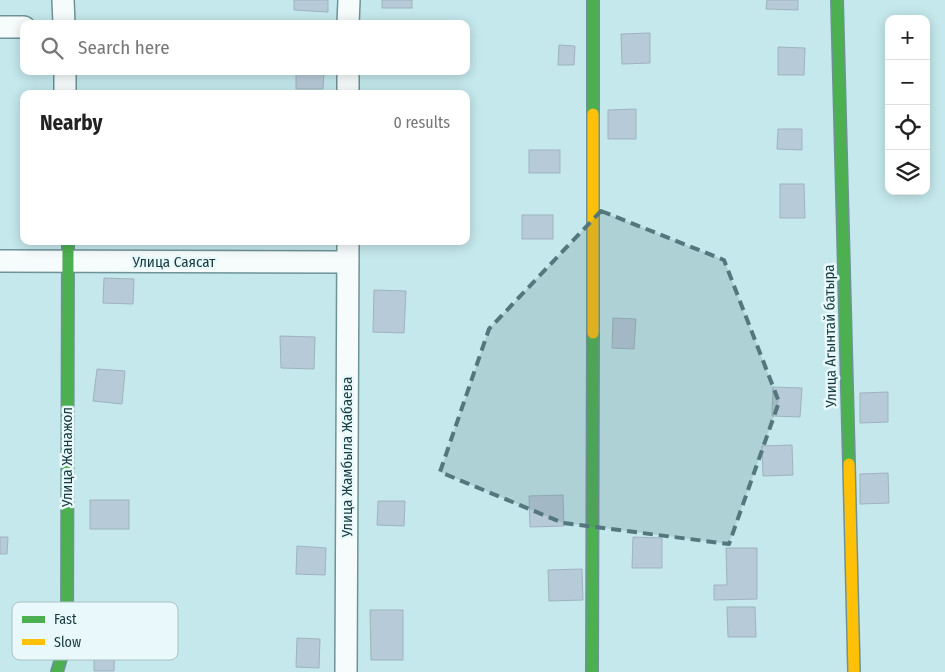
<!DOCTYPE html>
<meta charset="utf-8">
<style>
:root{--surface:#fff;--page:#f2f2f2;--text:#222;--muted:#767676;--line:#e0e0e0}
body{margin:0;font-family:"Fira Sans Condensed",sans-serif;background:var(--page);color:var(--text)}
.controls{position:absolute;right:15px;top:15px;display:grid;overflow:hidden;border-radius:10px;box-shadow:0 2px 12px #0003}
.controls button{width:45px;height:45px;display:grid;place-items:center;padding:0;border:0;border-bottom:1px solid var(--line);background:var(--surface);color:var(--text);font:25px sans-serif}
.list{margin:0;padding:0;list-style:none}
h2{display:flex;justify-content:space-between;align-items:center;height:65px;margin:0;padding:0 20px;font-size:21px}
h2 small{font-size:16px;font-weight:400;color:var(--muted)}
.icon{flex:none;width:28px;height:28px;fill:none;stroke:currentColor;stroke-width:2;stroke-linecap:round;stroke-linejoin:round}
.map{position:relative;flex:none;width:945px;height:672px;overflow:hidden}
.search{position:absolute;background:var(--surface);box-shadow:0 2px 12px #0003;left:20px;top:20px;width:450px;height:55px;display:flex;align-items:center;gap:12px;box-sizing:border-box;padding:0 18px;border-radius:10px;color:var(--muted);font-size:19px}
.panel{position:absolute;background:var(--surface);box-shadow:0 2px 12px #0003;left:20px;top:90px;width:450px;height:155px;border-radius:10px}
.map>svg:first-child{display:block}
.building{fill:#b6cad7;stroke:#9fb3bf}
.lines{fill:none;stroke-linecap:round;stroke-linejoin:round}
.street-casing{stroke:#6e9397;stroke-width:24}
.fast-casing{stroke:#6e9397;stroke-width:14}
.slow-casing{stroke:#6e9397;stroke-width:14}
.street{stroke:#f6fcfc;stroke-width:21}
.fast{stroke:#4caf50;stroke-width:11}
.slow{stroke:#ffc107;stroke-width:11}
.marked{fill:#53777c;fill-opacity:0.2;stroke:#53777c;stroke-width:4;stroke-dasharray:10 6;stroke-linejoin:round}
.labels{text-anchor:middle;stroke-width:5;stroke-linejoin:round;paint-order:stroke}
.street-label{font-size:15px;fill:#163a3f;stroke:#e9f9fb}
.key{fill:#e9f9fb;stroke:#aac0c3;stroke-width:1}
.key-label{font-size:14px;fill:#163a3f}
</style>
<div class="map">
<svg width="945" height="672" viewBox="0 0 945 672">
<rect width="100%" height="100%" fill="#c4e8ec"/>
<g class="building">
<polygon points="294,0 328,0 328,12 294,10"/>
<rect x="382" y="0" width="30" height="8"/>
<polygon points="767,0 798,0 798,10 766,9"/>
<polygon points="650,33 650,63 622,64 621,34"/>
<polygon points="559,45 575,46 574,65 558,65"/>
<polygon points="778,47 805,48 804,75 778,75"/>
<polygon points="296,71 324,71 323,89 296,89"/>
<polygon points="636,109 636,139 608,139 608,110"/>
<polygon points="778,129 802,129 802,150 777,149"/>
<rect x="529" y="150" width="31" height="23"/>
<polygon points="780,184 804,184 805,218 780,218"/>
<rect x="522" y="215" width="31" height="24"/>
<polygon points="104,278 134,279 133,304 103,303"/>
<polygon points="374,290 406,291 404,333 373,332"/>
<polygon points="613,318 636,319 634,349 612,348"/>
<polygon points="280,336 315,337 314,369 281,368"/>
<polygon points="97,369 125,371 122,404 93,401"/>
<polygon points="773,387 802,388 800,417 772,416"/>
<polygon points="888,392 888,422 860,423 860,393"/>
<polygon points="792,445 793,475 763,476 762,446"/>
<polygon points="888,473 889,503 860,504 860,474"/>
<polygon points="563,495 564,526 530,527 529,496"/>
<rect x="90" y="500" width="39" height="29"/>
<polygon points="378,501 405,501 404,526 377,525"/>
<polygon points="0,537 8,537 7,554 0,554"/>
<polygon points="633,537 662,538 662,568 632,568"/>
<polygon points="297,546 326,548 325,575 296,574"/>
<polygon points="726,548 757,548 757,599 714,600 714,585 727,585"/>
<polygon points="582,569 583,600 549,601 548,570"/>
<polygon points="727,607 755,607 756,637 728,637"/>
<polygon points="370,610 403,610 403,660 371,660"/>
<polygon points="94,638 115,638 114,671 94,671"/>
<polygon points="297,638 320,639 319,668 296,667"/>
</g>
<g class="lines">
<defs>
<g id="street">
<polyline points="63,0 64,24"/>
<polyline points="348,24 349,0"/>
<polyline points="0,27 24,27"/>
<polyline points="65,71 65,94"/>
<polyline points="348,94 348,71"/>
<polyline points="0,261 347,262"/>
<polyline points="346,672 348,241"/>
</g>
<g id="fast">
<polyline points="837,0 849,464"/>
<polyline points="593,114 593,0"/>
<polyline points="57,672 67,638 68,241"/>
<polyline points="592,672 593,333"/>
</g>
<g id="slow">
<polyline points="593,333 593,114"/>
<polyline points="849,464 854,672"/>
</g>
</defs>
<use href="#street" class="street-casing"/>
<use href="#fast" class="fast-casing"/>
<use href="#slow" class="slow-casing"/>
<use href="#street" class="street"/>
<use href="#fast" class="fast"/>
<use href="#slow" class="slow"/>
</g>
<path class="marked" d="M601,211L724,260L779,402L729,544L563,523L440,472L489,329Z"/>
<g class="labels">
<g class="street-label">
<text x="174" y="267">Улица Саясат</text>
<text transform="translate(830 336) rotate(-91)" y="5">Улица Агынтай батыра</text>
<text transform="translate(67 457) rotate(-90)" y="5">Улица Жанажол</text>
<text transform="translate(347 457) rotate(-90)" y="5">Улица Жамбыла Жабаева</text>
</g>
</g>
<rect x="12" y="602" width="166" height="58" rx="8" class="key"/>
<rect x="22" y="616" width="23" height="7" fill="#4caf50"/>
<rect x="22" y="639" width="23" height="6" fill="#ffc107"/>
<g class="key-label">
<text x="54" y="624">Fast</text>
<text x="54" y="647">Slow</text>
</g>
</svg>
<div class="controls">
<button>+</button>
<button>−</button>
<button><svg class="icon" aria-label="locate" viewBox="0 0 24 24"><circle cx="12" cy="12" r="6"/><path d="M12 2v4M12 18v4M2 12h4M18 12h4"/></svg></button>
<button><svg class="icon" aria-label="layers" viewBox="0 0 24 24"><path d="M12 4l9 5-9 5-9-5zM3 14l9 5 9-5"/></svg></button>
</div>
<div class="search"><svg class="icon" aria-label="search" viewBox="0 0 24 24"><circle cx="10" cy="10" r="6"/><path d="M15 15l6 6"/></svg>Search here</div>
<section class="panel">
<h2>Nearby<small>0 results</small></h2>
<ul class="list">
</ul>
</section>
</div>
